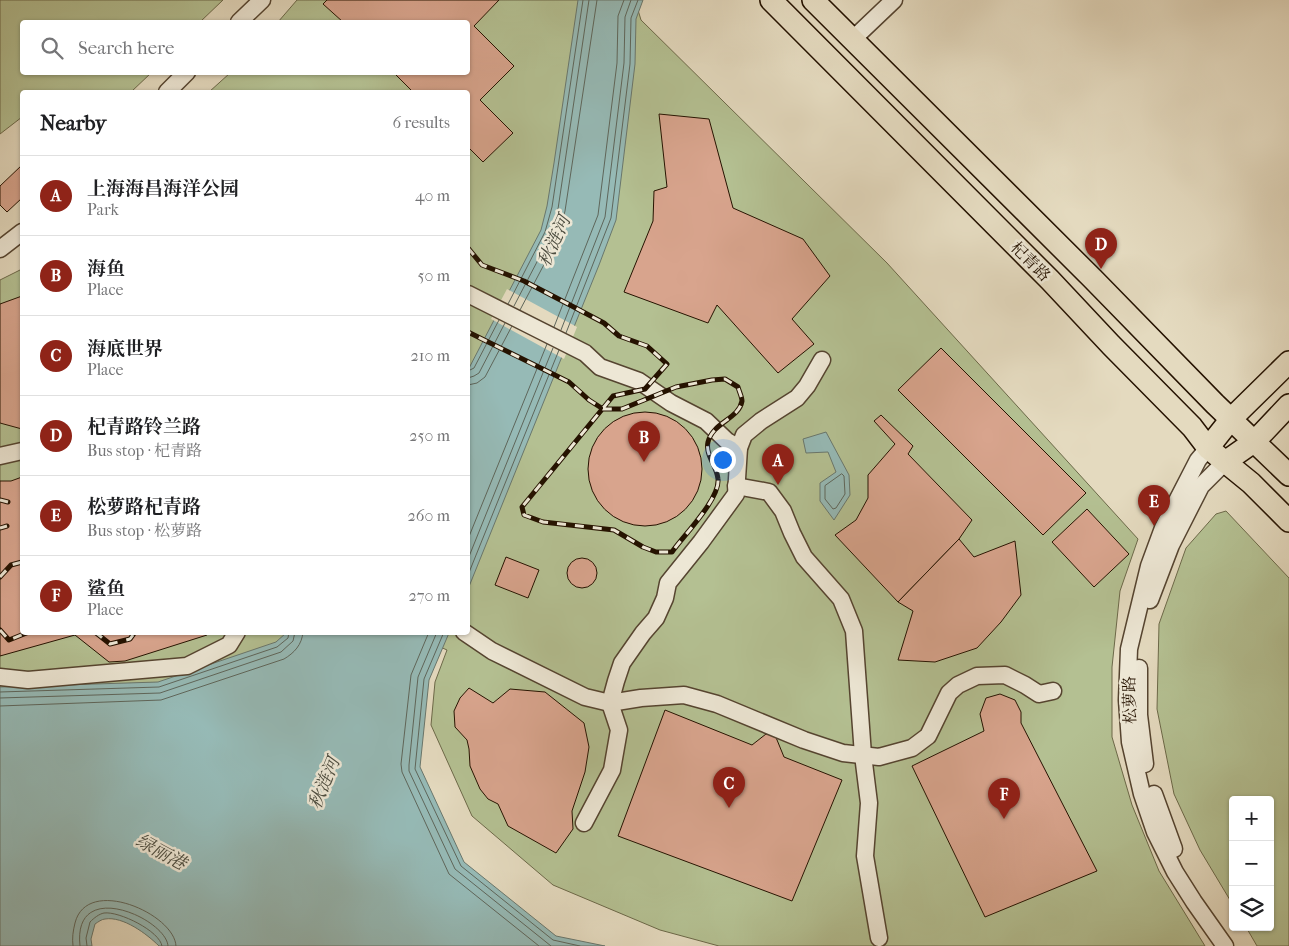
<!DOCTYPE html>
<meta charset="utf-8">
<style>
:root{--surface:#fff;--page:#f6f6f6;--text:#202124;--muted:#757577;--line:#e0e0e0;--accent:#8f2418}
body{margin:0;font-family:"IM FELL French Canon","Noto Serif SC",serif;background:var(--page);color:var(--text)}
.controls{position:absolute;right:15px;bottom:15px;display:grid;overflow:hidden;border-radius:5px;box-shadow:0 1px 4px #0004}
.controls button{width:45px;height:45px;display:grid;place-items:center;padding:0;border:0;border-bottom:1px solid var(--line);background:var(--surface);color:var(--text);font:25px sans-serif}
.you{position:absolute;left:722px;top:459px;width:18px;height:18px;margin:-12px;border:4px solid #fff;border-radius:50%;background:#1a73e8;box-shadow:0 0 0 8px #1a73e833}
.badge{display:grid;place-items:center;width:32px;height:32px;border-radius:50%;background:var(--accent);color:#fff;font-size:16px;font-weight:700}
.pin{position:absolute;translate:-50% -41px;filter:drop-shadow(0 1px 2px #0008)}
.pin::after{content:'';position:absolute;top:26px;width:18px;height:15px;background:inherit;clip-path:polygon(0 0,100% 0,50% 100%)}
.list{margin:0;padding:0;list-style:none}
h2{display:flex;justify-content:space-between;align-items:center;height:65px;margin:0;padding:0 20px;font-size:21px}
h2 small{font-size:16px;font-weight:400;color:var(--muted)}
.list li{display:grid;grid-template-columns:32px 1fr auto;gap:15px;align-items:center;box-sizing:border-box;height:80px;padding:0 20px;border-top:1px solid var(--line)}
.list b{display:block;font-size:19px;white-space:nowrap}
.list p{margin:0;font-size:16px;white-space:nowrap;color:var(--muted)}
.list em{font-size:16px;font-style:normal;color:var(--muted)}
.icon{flex:none;width:28px;height:28px;fill:none;stroke:currentColor;stroke-width:2;stroke-linecap:round;stroke-linejoin:round}
.map{position:relative;flex:none;width:1289px;height:946px;overflow:hidden}
.search{position:absolute;background:var(--surface);box-shadow:0 1px 4px #0004;left:20px;top:20px;width:450px;height:55px;display:flex;align-items:center;gap:12px;box-sizing:border-box;padding:0 18px;border-radius:5px;color:var(--muted);font-size:19px}
.panel{position:absolute;background:var(--surface);box-shadow:0 1px 4px #0004;left:20px;top:90px;width:450px;height:545px;border-radius:5px}
.map>svg:first-child{display:block}
.green{fill:#b4c092;stroke:#6c6949}
.water{fill:#96bab6;stroke:#69776d}
.pier{fill:#e4dabf}
.lines{fill:none;stroke-linecap:round;stroke-linejoin:round}
.shore{stroke:#5e665b;stroke-width:1}
.building{fill:#d8a48d;stroke:#251200}
.minor-casing{stroke:#554430;stroke-width:19}
.major-casing{stroke:#251200;stroke-width:24}
.minor{stroke:#ede7d5;stroke-width:16}
.major{stroke:#e4dabf;stroke-width:21}
.rail-casing{stroke:#251200;stroke-width:5}
.rail{stroke:#ede7d5;stroke-width:3;stroke-dasharray:9;stroke-linecap:butt}
.labels{text-anchor:middle;stroke-width:5;stroke-linejoin:round;paint-order:stroke}
.street-label{font-size:16px;fill:#251200;stroke:#ede7d5}
.water-label{font-size:18px;font-style:italic;fill:#4d4d40;stroke:#ede7d5}
</style>
<div class="map">
<svg width="1289" height="946" viewBox="0 0 1289 946">
<rect width="100%" height="100%" fill="#e4dabf"/>
<filter id="stains"><feTurbulence type="fractalNoise" baseFrequency=".004" numOctaves="4"/><feColorMatrix values="0 0 0 0 .2 0 0 0 0 .09 0 0 0 0 .02 0 0 0 .5 -.17"/></filter>
<radialGradient id="worn" r=".72"><stop offset=".6" stop-color="#630" stop-opacity="0"/><stop offset="1" stop-color="#630" stop-opacity=".3"/></radialGradient>
<g class="green">
<polygon points="0,0 223,0 200,22 22,22 22,72 151,73 131,92 22,92 22,117 0,134"/>
<polygon points="297,0 635,0 641,20 887,263 1138,539 1120,591 1112,667 1112,737 1132,805 1159,871 1205,946 719,946 660,930 553,885 472,816 431,725 435,682 447,650 409,633 468,632 468,92 209,92 230,73 468,72 468,22 278,22"/>
<polygon points="22,269 22,632 304,633 206,680 0,691 0,280"/>
<polygon points="1226,511 1289,578 1289,946 1257,946 1246,927 1270,927 1270,800 1233,800 1233,905 1200,850 1174,794 1157,709 1159,624 1186,548 1216,514"/>
</g>
<g class="water">
<polygon points="578,0 643,0 636,19 635,64 616,220 599,265 468,589 468,370 541,230 547,206 554,163"/>
<polygon points="826,432 849,475 850,495 834,520 820,501 820,483 836,472 828,452 806,453 803,439"/>
<path d="M286,633H449L429,680L420,767L464,862L556,936L605,946H159C147,934 123,916 105,919C102,919 98,922 95,924L91,939L92,946H0V687L158,682L276,642Z"/>
</g>
<polygon class="pier" points="507,289 577,327 564,359 491,319"/>
<g class="lines">
<g class="shore">
<polyline points="508,304 545,232 552,207 583,0"/>
<polyline points="514,306 551,235 558,209 589,0"/>
<polyline points="520,310 558,238 565,211 597,0"/>
<polyline points="554,327 598,215 617,63 618,16 624,0"/>
<polyline points="561,330 605,217 624,63 625,17 631,0"/>
<polyline points="566,333 611,218 630,64 631,18 638,0"/>
<polyline points="468,371 474,368 499,320"/>
<polyline points="468,378 474,376 479,373 505,323"/>
<polyline points="468,385 477,383 485,377 512,326"/>
<polygon points="842,474 844,476 845,494 836,508 833,509 825,499 825,486"/>
<polyline points="468,539 547,344"/>
<polyline points="468,559 553,348"/>
<polyline points="468,575 559,350"/>
<polyline points="429,632 411,675 401,764 402,772 449,874 539,946"/>
<polyline points="437,632 418,677 409,765 409,771 455,869 551,946"/>
<polyline points="444,632 424,679 415,769 461,866 553,940 580,946"/>
<polyline points="0,692 159,687 277,647 288,638 289,632"/>
<polyline points="0,698 160,693 281,652 293,641 295,632"/>
<path d="M0,706L161,700L284,659C294,653 302,645 303,632"/>
<path d="M73,946C72,938 73,931 75,923C87,875 175,914 176,946"/>
<path d="M80,946C72,876 167,919 168,946"/>
<path d="M87,946L86,938L90,922C94,918 99,914 104,913C119,911 160,931 162,946"/>
</g>
</g>
<g class="building">
<polygon points="327,0 499,0 474,26 514,66 480,100 513,133 483,162 468,147 468,92 413,92 393,72 468,72 468,22 343,22 323,4"/>
<polygon points="659,114 709,119 733,208 803,239 830,276 792,319 814,344 778,373 717,305 708,323 624,292 653,221 654,191 667,187"/>
<polygon points="22,165 22,198 7,212 0,205 0,186"/>
<polygon points="22,296 22,429 0,423 0,304"/>
<polygon points="941,348 1086,493 1043,535 898,390"/>
<circle cx="645" cy="469" r="57"/>
<polygon points="881,415 913,446 908,454 972,520 959,539 898,602 835,535 856,520 868,498 868,475 895,444 874,421"/>
<polygon points="22,477 22,632 207,632 207,635 125,661 109,662 75,635 0,656 0,481 11,481"/>
<polygon points="1087,509 1129,554 1094,587 1052,542"/>
<polygon points="959,539 974,557 1015,541 1021,595 1001,622 977,648 935,662 898,660 913,611 898,602"/>
<polygon points="506,557 539,570 528,598 495,585"/>
<circle cx="582" cy="573" r="15"/>
<polygon points="469,688 493,703 510,689 545,692 584,723 589,747 585,772 572,811 573,829 556,853 508,826 498,804 488,799 480,789 470,766 469,749 467,740 455,727 454,711 460,698"/>
<polygon points="1000,694 1015,700 1021,712 1021,723 1097,871 985,917 912,766 984,731 980,714 986,698"/>
<polygon points="665,710 752,745 766,734 775,735 784,757 842,780 792,901 618,836"/>
</g>
<g class="lines">
<defs>
<g id="minor">
<polyline points="239,22 262,0"/>
<polyline points="852,40 894,0"/>
<polyline points="167,92 187,72"/>
<polyline points="0,249 22,232"/>
<polyline points="468,294 585,353 600,367 639,381 671,403 706,421 727,441 739,448"/>
<polyline points="1208,448 1198,460 1163,528 1149,566 1129,649 1127,700 1130,742 1142,794 1155,832 1175,872 1194,902 1225,946"/>
<polyline points="0,456 22,451"/>
<polyline points="736,486 769,492 783,511 792,533 804,557 841,599 854,631 863,755 869,803 865,856 879,938"/>
<polyline points="1150,600 1171,545 1201,486 1225,462"/>
<polyline points="464,632 492,651 585,697 610,703 641,698 684,695 717,704 804,740 843,753 879,757 912,748 928,736 949,693 958,685 977,676 1005,675 1025,685 1039,694 1053,691"/>
<polyline points="1139,668 1139,715 1145,764"/>
<polyline points="0,677 28,680 187,666 229,645 237,632"/>
<polyline points="1154,794 1174,849"/>
<polyline points="584,823 612,770 619,730 610,703 616,681 622,663 643,633 656,618 665,598 668,583 701,542 736,494 739,448 744,435 761,421 797,398 807,386 822,360"/>
</g>
<g id="major">
<polyline points="771,0 1050,280 1111,345 1192,427 1208,448 1251,483 1289,521"/>
<polyline points="813,0 1093,279 1215,404 1289,475"/>
<polyline points="1208,448 1231,419 1289,362"/>
<polyline points="1225,462 1255,441 1289,405"/>
</g>
</defs>
<use href="#minor" class="minor-casing"/>
<use href="#major" class="major-casing"/>
<use href="#minor" class="minor"/>
<use href="#major" class="major"/>
<defs>
<g id="rail">
<path d="M468,248L482,265L524,281L570,305L604,323L619,336L647,346L667,364L645,389L613,396L522,507L524,515L543,522L614,530L643,547L656,552H672C684,535 720,499 718,479C717,466 705,455 708,442C713,422 739,419 742,401C742,397 739,391 738,387L725,379L712,380L676,387L622,409H603L589,400L569,382L468,332"/>
<polyline points="0,500 8,502"/>
<polyline points="0,528 7,526"/>
<polyline points="0,577 11,565 22,562"/>
<polyline points="0,630 9,640 29,632"/>
<polyline points="95,632 110,644 130,639 135,632"/>
</g>
</defs>
<use href="#rail" class="rail-casing"/>
<use href="#rail" class="rail"/>
</g>
<g class="labels">
<g class="street-label">
<text transform="translate(1031 261) rotate(45)" y="6">杞青路</text>
<text transform="translate(1129 700) rotate(-91)" y="6">松萝路</text>
</g>
<g class="water-label">
<text transform="translate(554 241) rotate(-66)" y="6">秋涟河</text>
<text transform="translate(324 783) rotate(-68)" y="6">秋涟河</text>
<text transform="translate(161 852) rotate(29)" y="6">绿丽港</text>
</g>
</g>
<rect width="100%" height="100%" filter="url(#stains)"/>
<rect width="100%" height="100%" fill="url(#worn)"/>
</svg>
<div class="controls">
<button>+</button>
<button>−</button>
<button><svg class="icon" aria-label="layers" viewBox="0 0 24 24"><path d="M12 4l9 5-9 5-9-5zM3 14l9 5 9-5"/></svg></button>
</div>
<div class="you"></div>
<div class="pin badge" style="left:778px;top:485px">A</div>
<div class="pin badge" style="left:644px;top:462px">B</div>
<div class="pin badge" style="left:729px;top:808px">C</div>
<div class="pin badge" style="left:1101px;top:269px">D</div>
<div class="pin badge" style="left:1154px;top:526px">E</div>
<div class="pin badge" style="left:1004px;top:819px">F</div>
<div class="search"><svg class="icon" aria-label="search" viewBox="0 0 24 24"><circle cx="10" cy="10" r="6"/><path d="M15 15l6 6"/></svg>Search here</div>
<section class="panel">
<h2>Nearby<small>6 results</small></h2>
<ul class="list">
<li><span class="badge">A</span><div><b>上海海昌海洋公园</b><p>Park</p></div><em>40 m</em></li>
<li><span class="badge">B</span><div><b>海鱼</b><p>Place</p></div><em>50 m</em></li>
<li><span class="badge">C</span><div><b>海底世界</b><p>Place</p></div><em>210 m</em></li>
<li><span class="badge">D</span><div><b>杞青路铃兰路</b><p>Bus stop · 杞青路</p></div><em>250 m</em></li>
<li><span class="badge">E</span><div><b>松萝路杞青路</b><p>Bus stop · 松萝路</p></div><em>260 m</em></li>
<li><span class="badge">F</span><div><b>鲨鱼</b><p>Place</p></div><em>270 m</em></li>
</ul>
</section>
</div>
